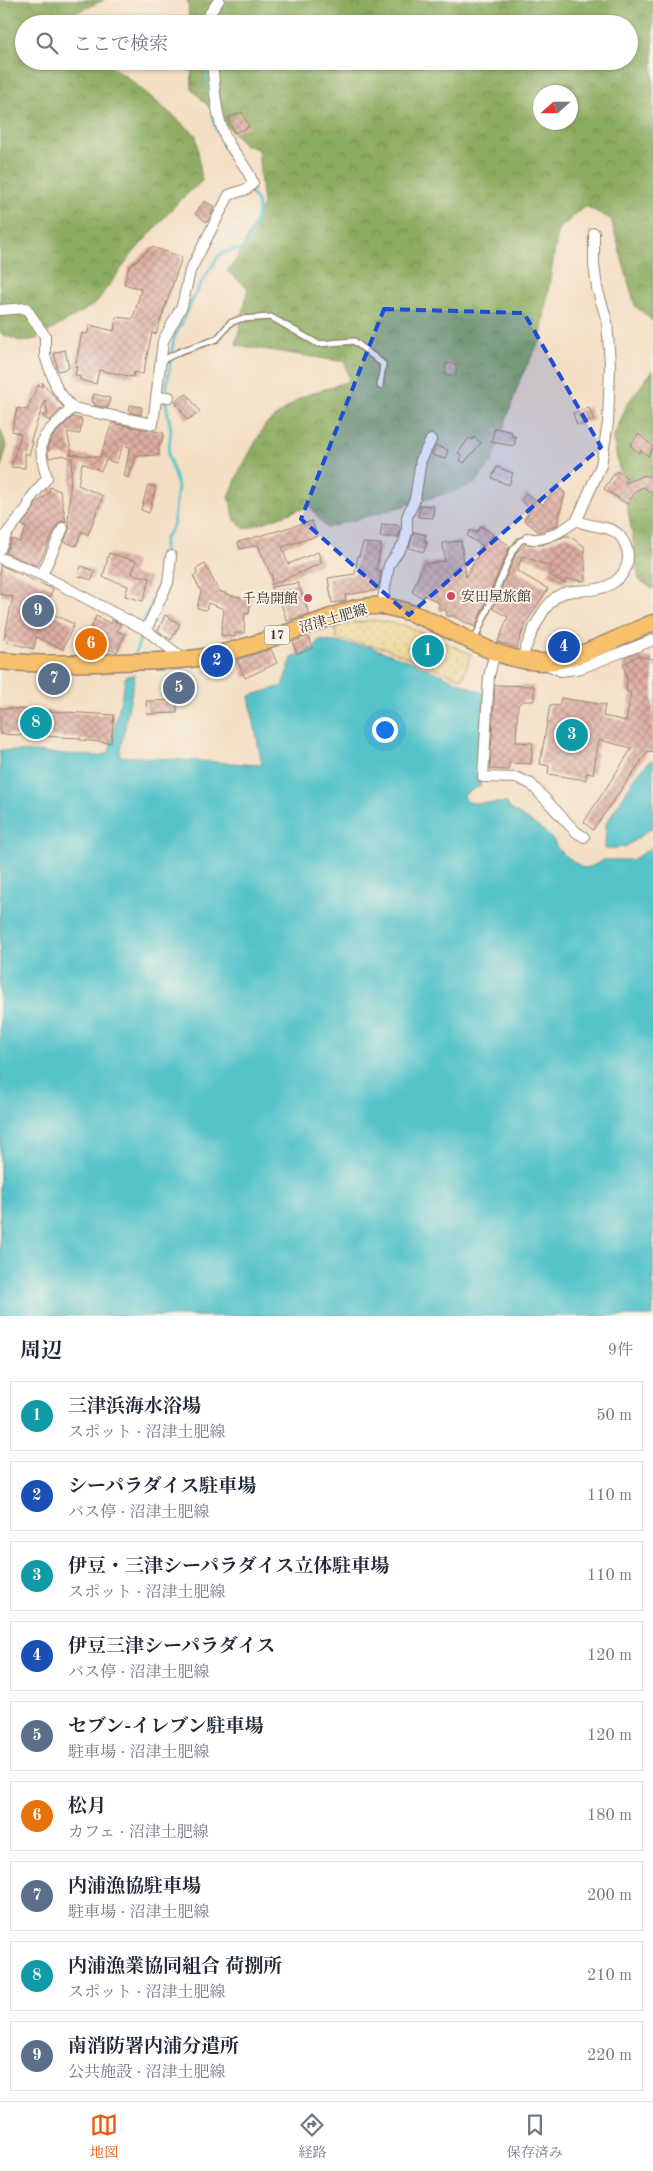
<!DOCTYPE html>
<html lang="ja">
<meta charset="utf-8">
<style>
:root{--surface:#fff;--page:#f2f2f3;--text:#1f2937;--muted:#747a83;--line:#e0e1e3;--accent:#ea580c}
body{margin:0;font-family:"Old Standard TT","Noto Serif JP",serif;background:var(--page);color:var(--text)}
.compass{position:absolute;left:533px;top:85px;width:45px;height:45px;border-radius:50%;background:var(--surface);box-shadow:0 1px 4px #0004;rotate:249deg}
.you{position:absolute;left:384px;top:729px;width:18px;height:18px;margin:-12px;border:4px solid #fff;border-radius:50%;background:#1a73e8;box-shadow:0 0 0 8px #1a73e833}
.badge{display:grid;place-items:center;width:32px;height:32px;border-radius:50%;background:var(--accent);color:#fff;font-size:16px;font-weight:700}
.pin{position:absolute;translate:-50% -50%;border:2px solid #fff;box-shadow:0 1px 5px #0006}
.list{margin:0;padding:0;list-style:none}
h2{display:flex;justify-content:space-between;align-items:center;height:65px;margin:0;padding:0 20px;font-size:21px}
h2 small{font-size:16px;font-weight:400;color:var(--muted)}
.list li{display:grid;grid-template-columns:32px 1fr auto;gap:15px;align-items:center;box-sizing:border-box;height:70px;margin:0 10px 10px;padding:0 10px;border:1px solid var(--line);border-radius:0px}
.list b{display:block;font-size:19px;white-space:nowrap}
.list p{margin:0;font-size:16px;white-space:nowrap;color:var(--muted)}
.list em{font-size:16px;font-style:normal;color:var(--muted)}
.icon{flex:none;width:28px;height:28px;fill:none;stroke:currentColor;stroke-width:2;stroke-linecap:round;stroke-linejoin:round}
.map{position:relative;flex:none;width:653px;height:1316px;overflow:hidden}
.search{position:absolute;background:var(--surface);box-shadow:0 1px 4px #0004;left:15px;right:15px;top:15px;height:55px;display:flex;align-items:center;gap:12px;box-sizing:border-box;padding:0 18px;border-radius:28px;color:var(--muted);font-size:19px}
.sheet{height:785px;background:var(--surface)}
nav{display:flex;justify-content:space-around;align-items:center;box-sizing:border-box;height:70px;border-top:1px solid var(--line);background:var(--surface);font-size:14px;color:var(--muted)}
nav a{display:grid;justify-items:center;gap:2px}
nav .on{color:var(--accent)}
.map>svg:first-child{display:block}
.forest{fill:url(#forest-crowns);stroke:#646b3f;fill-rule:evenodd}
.sand{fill:url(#sand-dots);stroke:#94825e}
.water{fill:#55c3ca;stroke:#487674}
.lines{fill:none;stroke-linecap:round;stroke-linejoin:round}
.stream{stroke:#55c3ca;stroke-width:3}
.building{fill:url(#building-cross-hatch)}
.lane-casing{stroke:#988471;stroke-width:8}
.street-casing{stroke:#988471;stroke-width:12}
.primary-casing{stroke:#988471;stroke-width:19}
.lane{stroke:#fff;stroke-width:5}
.street{stroke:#fff;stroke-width:10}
.primary{stroke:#f7c06b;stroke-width:16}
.marked{fill:#1d4ed8;fill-opacity:0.2;stroke:#1d4ed8;stroke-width:4;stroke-dasharray:10 6;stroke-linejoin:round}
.poi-dot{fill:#d1495b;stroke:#f7f3e8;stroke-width:2}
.labels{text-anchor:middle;stroke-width:4;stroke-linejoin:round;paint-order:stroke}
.shield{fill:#f7f3e8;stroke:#73665b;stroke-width:1}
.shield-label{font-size:12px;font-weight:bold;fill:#3b2a1e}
.poi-label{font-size:14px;fill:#3b2a1e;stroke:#f7f3e8;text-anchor:start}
.street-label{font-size:14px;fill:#3b2a1e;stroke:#f7f3e8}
</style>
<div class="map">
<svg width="653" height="1316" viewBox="0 0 653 1316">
<defs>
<pattern id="forest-crowns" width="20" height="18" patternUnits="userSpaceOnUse" patternTransform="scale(1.25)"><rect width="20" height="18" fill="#8cac60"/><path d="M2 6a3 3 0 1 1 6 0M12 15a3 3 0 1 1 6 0" fill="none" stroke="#748c4f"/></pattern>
<pattern id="sand-dots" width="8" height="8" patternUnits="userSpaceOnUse" patternTransform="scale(1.25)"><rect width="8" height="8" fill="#eeda9e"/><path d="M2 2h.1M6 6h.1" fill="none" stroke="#cdbb88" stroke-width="1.8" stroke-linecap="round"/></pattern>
<pattern id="building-cross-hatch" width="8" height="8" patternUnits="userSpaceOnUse" patternTransform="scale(1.25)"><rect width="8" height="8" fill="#dfada3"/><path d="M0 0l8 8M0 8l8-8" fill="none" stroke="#b68d84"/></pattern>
</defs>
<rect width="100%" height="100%" fill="#f7f3e8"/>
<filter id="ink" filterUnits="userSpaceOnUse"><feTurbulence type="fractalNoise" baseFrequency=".02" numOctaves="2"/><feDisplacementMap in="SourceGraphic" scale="10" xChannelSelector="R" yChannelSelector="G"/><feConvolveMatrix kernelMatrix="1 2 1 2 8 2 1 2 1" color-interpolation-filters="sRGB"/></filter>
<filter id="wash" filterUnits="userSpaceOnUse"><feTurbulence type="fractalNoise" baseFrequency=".0096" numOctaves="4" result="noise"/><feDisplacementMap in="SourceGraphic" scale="20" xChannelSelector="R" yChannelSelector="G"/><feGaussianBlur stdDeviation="1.12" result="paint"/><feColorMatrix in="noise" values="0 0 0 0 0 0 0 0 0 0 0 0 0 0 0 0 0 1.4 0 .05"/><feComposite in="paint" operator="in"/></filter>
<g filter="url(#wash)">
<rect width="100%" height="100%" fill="#f4dfc4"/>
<g class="forest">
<polygon points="0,0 104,0 72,14 76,24 24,24 24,61 103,61 127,77 196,135 202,181 178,202 133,253 95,304 36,339 22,342 2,334 0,331"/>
<path d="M186,0H653V321L635,306L611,219L585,206L558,230L540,341L521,377L492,462L475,483L452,492L326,528L310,506L245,529L235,520L229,497L239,472L265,425L301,397L349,381L345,362L236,345L248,288L227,271L236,260L263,205L258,149L245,145L192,89L191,61H629V24H189L188,1ZM540,92H570V122H540Z"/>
<polygon points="653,370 653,589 639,580 630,521 613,439 627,404"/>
<polygon points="0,429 7,446 0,471"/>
</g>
<polygon class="sand" points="373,620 404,625 471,654 462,679 384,648 336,639 336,626"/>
<g class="water">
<polygon points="319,640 370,647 415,663 485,694 480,786 466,793 464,796 467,801 471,803 507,803 509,808 543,830 554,841 558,850 583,868 590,867 604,860 632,860 653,847 653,1316 0,1316 0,750 97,756 109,753 126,676 135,675 119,756 262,765 249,696 282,686 292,658 314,648"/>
<polygon points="650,761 653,761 653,827 625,847 605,849 606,824 636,776"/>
</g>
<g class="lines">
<g class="stream">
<polyline points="210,23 220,10 224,0"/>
<polyline points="144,621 164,578 164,540 173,526 178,487 168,455 171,430 165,398 174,338 200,285 219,255 235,249 245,250 249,247 258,211 258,204 223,145 214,123 206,61"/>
<polyline points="136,652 141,634"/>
</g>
</g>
<g id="blocks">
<g class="building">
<polygon points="242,112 249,127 234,133 228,118"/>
<polygon points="204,201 215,207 207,222 195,214"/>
<polygon points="152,247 182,257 156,334 152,333 143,374 134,372 133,377 99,370 96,384 80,380 80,377 75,375 77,366 75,367 82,333 87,334 90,325 114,331 116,317 133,319 141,289 124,284 129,267"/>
<polygon points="65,350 69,368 58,371 54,353"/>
<polygon points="446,363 456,364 456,376 445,375"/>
<polygon points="42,382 63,407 49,421 42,415 48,415 45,400 30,442 33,442 29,455 25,453 25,468 11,467 21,434 12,431 17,408 27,410 38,385 43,387"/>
<polygon points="94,394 110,398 108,408 94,405 95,403 92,402"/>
<polygon points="187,394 200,412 187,420 175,401"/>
<polygon points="130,405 142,407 141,415 129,412"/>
<polygon points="589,407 594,420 577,425 573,413"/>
<polygon points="72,417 82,419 80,434 67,432 72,453 69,454 100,457 112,423 164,433 161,444 159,443 159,455 137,456 128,478 124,476 130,447 123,445 116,463 106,460 101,471 82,463 78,485 103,496 88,535 82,531 76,546 64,542 70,528 68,523 72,459 63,455 49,458 48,453 48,446 53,436"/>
<polygon points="495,428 512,432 511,436 516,437 514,446 491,442"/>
<polygon points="639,434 653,447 648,456 641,450 639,453 630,445"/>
<polygon points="474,437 481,443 464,463 460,460 462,456 458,453 469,438 472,440"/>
<polygon points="436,446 448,450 445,459 432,455"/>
<polygon points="497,467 513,473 509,485 492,478"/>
<polygon points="616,471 626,477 625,483 645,475 653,478 653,494 644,487 637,490 627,504 604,489"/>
<polygon points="148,485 156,487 149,513 141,510"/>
<polygon points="556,486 565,493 557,525 539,532 524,520 531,509 521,501 526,493 543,505"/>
<polygon points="50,487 60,491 66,522 62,521 57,525 37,566 6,553 12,539 20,542 26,528 22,525 33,511 36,503 48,494"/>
<polygon points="420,505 434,506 433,518 418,517"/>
<polygon points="312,521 317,536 282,547 288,564 318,552 322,563 271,585 272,577 258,545 240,549 238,542"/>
<polygon points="382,524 398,525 400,528 399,537 380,537"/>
<polygon points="481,526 493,534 490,541 494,535 510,546 475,627 453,616 447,616 446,610 439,610 439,603 424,595 423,598 412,592 423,564 445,561 443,543 461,541 466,577 483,546 467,536 470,530 476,533"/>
<polygon points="414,532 426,535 424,541 427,542 424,552 409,548"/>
<polygon points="565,536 569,536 584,546 586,581 566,579 564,583 548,574 552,567 522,556 517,571 548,589 524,626 517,648 498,642 508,617 493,609 517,552 526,544 542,545"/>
<polygon points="363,543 381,544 376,572 381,571 378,590 345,595 346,601 332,603 328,578 355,574 358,555 359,556"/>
<polygon points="109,553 136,561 132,574 150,578 143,601 125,596 128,586 103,577"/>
<polygon points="205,564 219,591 233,596 251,598 249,614 245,613 244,633 235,633 235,637 221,635 224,609 208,603 206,610 197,608 201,591 193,576 197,574 196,569"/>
<polygon points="0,565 53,589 44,610 74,624 63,649 36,637 34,649 7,642 7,640 4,639 13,597 0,594"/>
<polygon points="81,566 95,571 92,580 78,576"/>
<polygon points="298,583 309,614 287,621 279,598 276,598 271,587"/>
<polygon points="165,615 180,624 171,640 158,631"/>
<polygon points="96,616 111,624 112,620 121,624 117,631 125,634 117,652 98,645 95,653 83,648"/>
<polygon points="308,636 313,648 297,654 293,642"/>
<polygon points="271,649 277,663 245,678 237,660"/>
<polygon points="638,656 653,659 653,752 648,751 593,830 584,822 632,748 599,740 593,774 586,773 586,780 548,774 549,766 540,764 550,705 559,706 561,698 605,705 603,716 626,721 631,693 626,691 627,679 623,664"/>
<polygon points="495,685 534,686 534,701 523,701 518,705 516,742 533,743 531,764 509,763 509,770 490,769"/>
<polygon points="177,700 177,713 147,714 146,701"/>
<polygon points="0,708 114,715 111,743 80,740 80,738 0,734"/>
</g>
</g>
</g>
<g filter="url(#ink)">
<use href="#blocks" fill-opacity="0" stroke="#988471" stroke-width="1"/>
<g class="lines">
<defs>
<g id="lane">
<polyline points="161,361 181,351 217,339 230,323 240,319 271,317 318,344 354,341 383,364 380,386"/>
<polyline points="474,641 513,550 520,541 528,538"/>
</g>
<g id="street">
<polyline points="207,24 206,19 219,0"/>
<path d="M0,310L26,308L45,336V356L57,389L72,408C43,438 34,435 47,478L31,498L28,507L7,533L0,549"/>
<polyline points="156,398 169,397"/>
<path d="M72,408L153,424L163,341L182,306L190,271L229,195L247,189L253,183C248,168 237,157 229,144C215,120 215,89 212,61"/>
<path d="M528,538C544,543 565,529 577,520"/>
<polyline points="0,558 42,575 146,630 185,660"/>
<polyline points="42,575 63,528"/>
<polyline points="382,606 389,565 404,543 407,532 407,517 415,499 421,460 431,440"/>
<polyline points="146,630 168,583 171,556"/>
<polyline points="495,652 489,676 483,777 518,778 531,784 576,832 584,837"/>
<path d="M521,660C528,642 540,609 556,597C569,588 583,592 597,589C614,586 628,574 628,556C628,548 623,538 617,533C605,524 588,528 577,520L601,465L608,423L610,364L607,321L597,288L594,265V233"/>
<polyline points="544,663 561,671 581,668 653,640"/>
</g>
<path id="primary" d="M0,661C39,665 78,664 118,662C153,661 189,662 223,653C268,642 312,623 356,608C365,607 374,605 383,606C439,614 484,661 541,662C574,663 622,635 653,623"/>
</defs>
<use href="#lane" class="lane-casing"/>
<use href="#street" class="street-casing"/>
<use href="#primary" class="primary-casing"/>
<use href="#lane" class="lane"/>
<use href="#street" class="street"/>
<use href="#primary" class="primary"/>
</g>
</g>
<path class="marked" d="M384,309L524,313L601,447L409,615L301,519Z"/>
<g class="poi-dot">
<circle cx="451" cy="596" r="5"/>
<circle cx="308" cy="598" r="5"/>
</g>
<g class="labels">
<rect class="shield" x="264.5" y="625.5" width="25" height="19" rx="4"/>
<g class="shield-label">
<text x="277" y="639">17</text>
</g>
<g class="poi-label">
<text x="461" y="601">安田屋旅館</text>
<text x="298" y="603" text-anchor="end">千鳥開館</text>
</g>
<g class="street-label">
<text transform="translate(333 618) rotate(-16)" y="5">沼津土肥線</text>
</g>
</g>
</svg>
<svg class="compass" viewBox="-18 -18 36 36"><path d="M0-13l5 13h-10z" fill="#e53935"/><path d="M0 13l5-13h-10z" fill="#747a83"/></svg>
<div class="you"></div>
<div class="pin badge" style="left:428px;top:651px;background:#0f9aa8">1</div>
<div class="pin badge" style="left:217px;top:661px;background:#1a4fb4">2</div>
<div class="pin badge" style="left:572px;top:735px;background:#0f9aa8">3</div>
<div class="pin badge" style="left:564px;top:647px;background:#1a4fb4">4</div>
<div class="pin badge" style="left:179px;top:688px;background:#5c6f8a">5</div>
<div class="pin badge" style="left:91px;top:644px;background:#e8710a">6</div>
<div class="pin badge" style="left:54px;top:679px;background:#5c6f8a">7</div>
<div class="pin badge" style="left:36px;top:723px;background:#0f9aa8">8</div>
<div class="pin badge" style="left:38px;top:611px;background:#5c6f8a">9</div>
<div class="search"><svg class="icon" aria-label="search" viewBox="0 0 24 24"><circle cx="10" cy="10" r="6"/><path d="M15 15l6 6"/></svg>ここで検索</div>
</div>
<section class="sheet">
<h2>周辺<small>9件</small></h2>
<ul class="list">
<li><span class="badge" style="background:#0f9aa8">1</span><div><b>三津浜海水浴場</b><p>スポット · 沼津土肥線</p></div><em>50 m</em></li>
<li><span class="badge" style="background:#1a4fb4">2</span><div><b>シーパラダイス駐車場</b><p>バス停 · 沼津土肥線</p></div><em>110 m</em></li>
<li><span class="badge" style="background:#0f9aa8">3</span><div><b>伊豆・三津シーパラダイス立体駐車場</b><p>スポット · 沼津土肥線</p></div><em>110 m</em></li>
<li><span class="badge" style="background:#1a4fb4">4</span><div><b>伊豆三津シーパラダイス</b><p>バス停 · 沼津土肥線</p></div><em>120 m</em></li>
<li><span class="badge" style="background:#5c6f8a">5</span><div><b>セブン-イレブン駐車場</b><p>駐車場 · 沼津土肥線</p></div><em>120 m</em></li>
<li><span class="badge" style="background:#e8710a">6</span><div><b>松月</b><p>カフェ · 沼津土肥線</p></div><em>180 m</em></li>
<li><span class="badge" style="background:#5c6f8a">7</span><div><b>内浦漁協駐車場</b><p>駐車場 · 沼津土肥線</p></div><em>200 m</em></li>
<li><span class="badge" style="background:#0f9aa8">8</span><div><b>内浦漁業協同組合 荷捌所</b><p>スポット · 沼津土肥線</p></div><em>210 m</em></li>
<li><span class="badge" style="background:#5c6f8a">9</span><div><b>南消防署内浦分遣所</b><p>公共施設 · 沼津土肥線</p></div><em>220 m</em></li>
</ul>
</section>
<nav>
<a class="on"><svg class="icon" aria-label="map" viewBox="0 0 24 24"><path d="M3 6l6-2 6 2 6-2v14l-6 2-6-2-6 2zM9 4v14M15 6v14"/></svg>地図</a>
<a><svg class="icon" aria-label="directions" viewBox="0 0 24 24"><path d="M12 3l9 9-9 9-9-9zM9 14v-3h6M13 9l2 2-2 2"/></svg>経路</a>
<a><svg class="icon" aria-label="saved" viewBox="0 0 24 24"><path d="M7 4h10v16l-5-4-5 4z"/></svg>保存済み</a>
</nav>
